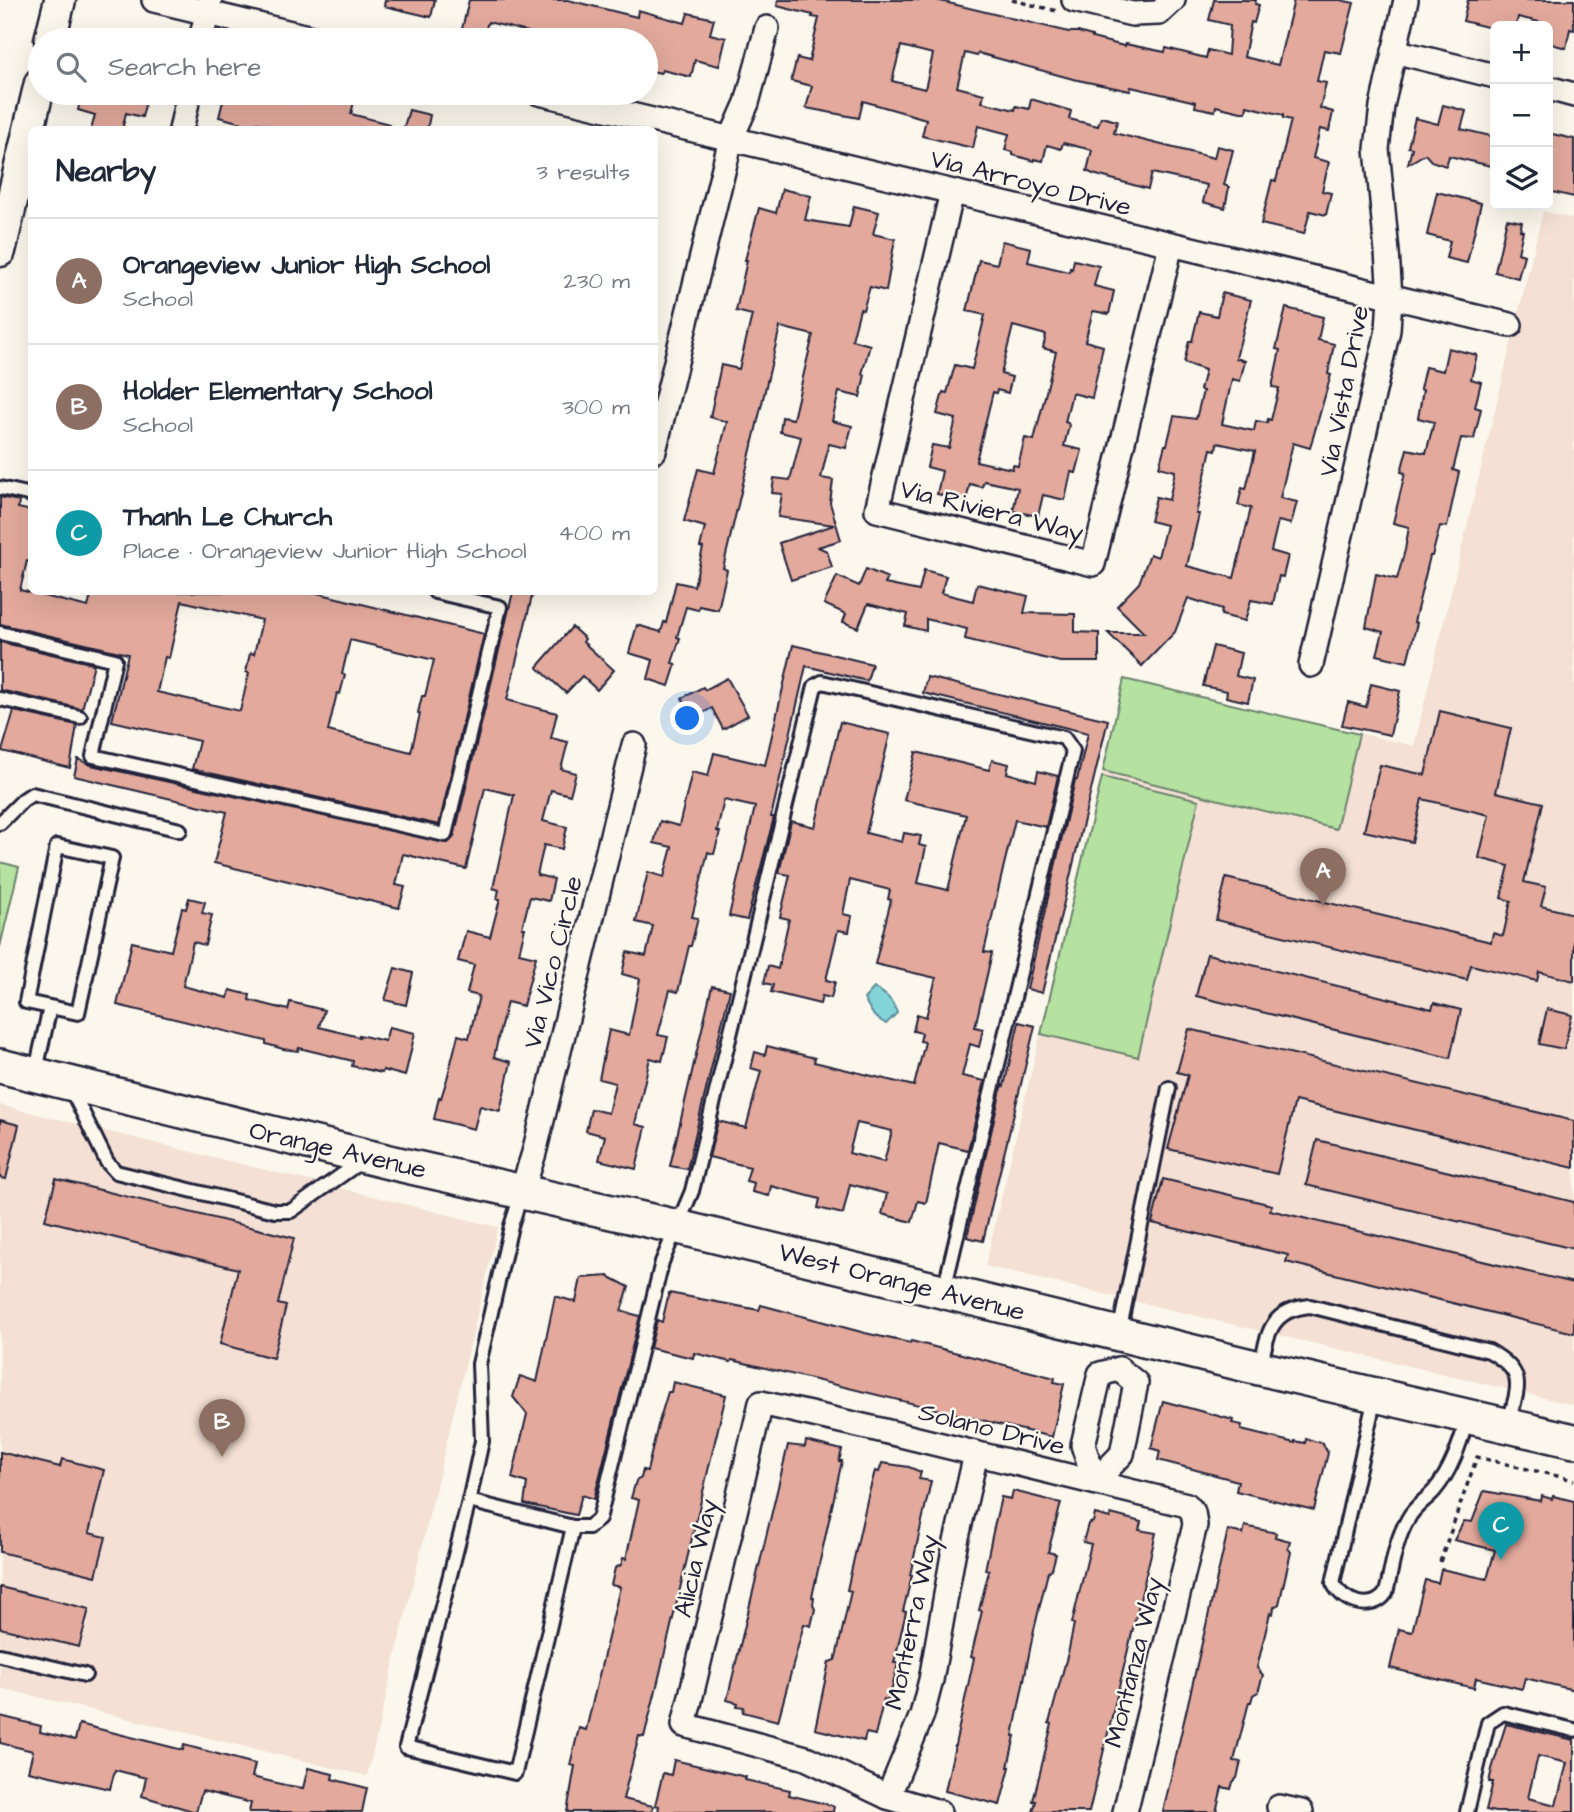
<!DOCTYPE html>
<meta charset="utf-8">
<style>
:root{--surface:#fff;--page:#f6f6f7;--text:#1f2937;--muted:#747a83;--line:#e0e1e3;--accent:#1f6fb2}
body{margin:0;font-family:"Architects Daughter",sans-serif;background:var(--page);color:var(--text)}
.controls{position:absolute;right:21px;top:21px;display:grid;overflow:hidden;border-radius:10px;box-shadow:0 7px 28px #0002}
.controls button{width:63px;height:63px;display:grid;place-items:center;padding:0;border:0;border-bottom:2px solid var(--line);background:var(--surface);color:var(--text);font:35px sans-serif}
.you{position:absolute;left:688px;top:719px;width:24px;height:24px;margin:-18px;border:5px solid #fff;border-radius:50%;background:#1a73e8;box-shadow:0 0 0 10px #1a73e833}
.badge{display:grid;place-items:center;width:46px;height:46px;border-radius:50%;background:var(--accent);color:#fff;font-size:23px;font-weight:700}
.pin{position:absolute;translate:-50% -58px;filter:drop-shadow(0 2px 4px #0008)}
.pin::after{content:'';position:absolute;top:37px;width:24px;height:21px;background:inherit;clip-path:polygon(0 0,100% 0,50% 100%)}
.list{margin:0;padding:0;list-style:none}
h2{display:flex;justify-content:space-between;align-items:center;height:91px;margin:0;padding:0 28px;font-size:30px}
h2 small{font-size:23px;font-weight:400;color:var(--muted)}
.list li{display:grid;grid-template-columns:46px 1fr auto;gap:21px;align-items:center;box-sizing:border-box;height:126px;padding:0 28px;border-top:2px solid var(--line)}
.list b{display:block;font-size:26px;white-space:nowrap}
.list p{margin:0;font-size:23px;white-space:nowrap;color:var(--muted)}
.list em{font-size:23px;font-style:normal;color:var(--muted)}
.icon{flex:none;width:38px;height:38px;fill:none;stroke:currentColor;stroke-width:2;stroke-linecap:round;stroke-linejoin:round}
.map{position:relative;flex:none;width:1574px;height:1812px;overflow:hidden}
.search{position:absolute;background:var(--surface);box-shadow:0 7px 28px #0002;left:28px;top:28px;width:630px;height:77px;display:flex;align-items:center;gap:18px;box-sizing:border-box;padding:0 24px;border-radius:38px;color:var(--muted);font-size:26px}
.panel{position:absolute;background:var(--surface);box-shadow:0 7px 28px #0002;left:28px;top:126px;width:630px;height:469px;border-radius:10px}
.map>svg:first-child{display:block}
.built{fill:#f4e0d4}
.green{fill:#b5e2a0;stroke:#6c826e;stroke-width:2}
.water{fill:#83d4d9;stroke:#5c8d9a;stroke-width:2}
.building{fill:#e2a99c;stroke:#22223b;stroke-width:2;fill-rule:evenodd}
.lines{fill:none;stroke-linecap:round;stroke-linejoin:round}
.service-casing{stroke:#22223b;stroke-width:18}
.minor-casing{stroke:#22223b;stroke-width:28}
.tertiary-casing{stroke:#22223b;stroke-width:35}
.secondary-casing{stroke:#22223b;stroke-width:38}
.path{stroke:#22223b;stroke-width:3.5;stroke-dasharray:5 5;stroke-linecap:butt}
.service{stroke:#fbf7ec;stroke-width:12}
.minor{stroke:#fbf7ec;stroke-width:23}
.tertiary{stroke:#fbf7ec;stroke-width:30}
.secondary{stroke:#fbf7ec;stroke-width:33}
.labels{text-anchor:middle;stroke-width:5;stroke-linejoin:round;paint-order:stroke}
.street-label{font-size:26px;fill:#22223b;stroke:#fbf7ec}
</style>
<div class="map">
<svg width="1574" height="1812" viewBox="0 0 1574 1812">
<rect width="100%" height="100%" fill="#fbf7ec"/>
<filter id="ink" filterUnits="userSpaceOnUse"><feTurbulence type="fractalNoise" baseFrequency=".0143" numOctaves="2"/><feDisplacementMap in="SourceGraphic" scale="14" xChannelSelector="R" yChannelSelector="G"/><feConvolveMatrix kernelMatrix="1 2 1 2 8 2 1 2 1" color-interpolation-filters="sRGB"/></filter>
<g filter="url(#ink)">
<g class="built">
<polygon points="1543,211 1574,219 1574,1405 985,1266 1102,777 1124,679 1414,746"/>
<polygon points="0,1105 498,1227 367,1776 0,1688"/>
</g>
<g class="green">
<polygon points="1124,679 1359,734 1336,829 1103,771"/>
<polygon points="1102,777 1199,800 1138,1057 1041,1034"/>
<polygon points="0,862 19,867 0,947"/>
</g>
<path class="water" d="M874,988C886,994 893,1000 897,1013L886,1024L874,1016L864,999Z"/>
<g class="building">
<polygon points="385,0 435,0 431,17 384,6"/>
<polygon points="469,0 568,0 637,17 638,10 685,23 688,13 714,19 710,34 726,38 719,66 695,60 691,77 662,70 661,73 646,70 646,40 611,40 591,35 590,40 539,40 540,35 488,22 484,34 462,29"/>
<path d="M778,0H936L1069,32H1078L1092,36V38L1124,46L1125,44L1165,52L1166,48L1206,58L1208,50L1228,55L1230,25L1209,20L1214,0H1256L1255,4L1259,5L1254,23L1251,22L1244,57L1278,65L1294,0H1340L1354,3L1341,53L1324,50L1317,81L1326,83L1320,108L1333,112L1329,131L1320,129L1313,158L1329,162L1322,191L1331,193L1326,215L1310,211L1304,234L1261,224L1272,180L1276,181L1291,120L1283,118V115L1247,106L1246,112H1241L1216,106L1215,111L1195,107L1196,102L1131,87L1130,91L1073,79L978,53L977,56L965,53L957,87L984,94L982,102L1015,110L1016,106L1029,109L1031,99L1071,111L1069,119L1098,126L1101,117L1117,121L1114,133L1214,158L1217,146L1233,150L1224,185L1229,187L1225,208L1203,202L1207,185L1152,173L1148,189L1093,174L1087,171L1092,150L1063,143L1061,149L1047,145L1043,161L1034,159V161L1013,155V152L1005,150L1009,134L978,126L973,148L922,136L926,119L863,101L859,118L806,108L812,86L791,81L797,58L809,61L819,18L812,17L813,15L777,6ZM901,46L933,54L925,89L892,81Z"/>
<polygon points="1468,0 1574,0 1574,30 1570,29 1566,48 1548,43 1548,24 1518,17 1516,26 1495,26 1495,29 1463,21"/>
<polygon points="82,93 148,93 142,117 126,113 122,130 91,130 95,115 78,110"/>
<polygon points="225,93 246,98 247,93 271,93 270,96 301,103 303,93 334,93 355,98 351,114 389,124 388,130 284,130 258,123 257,130 240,130 242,123 219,117"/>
<polygon points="1443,105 1466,111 1461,129 1495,137 1495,167 1449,156 1446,166 1431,161 1425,154 1408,164 1412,148 1408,147 1415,118 1438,124"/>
<polygon points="409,110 430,115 427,130 403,130"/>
<polygon points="1548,133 1574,139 1574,197 1548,191"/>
<polygon points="782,189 811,196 805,220 849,227 854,206 879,212 873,234 895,239 886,291 870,287 863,310 860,309 852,340 870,345 862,374 865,375 860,397 839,392 832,421 852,426 846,448 829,444 821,478 833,480 830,503 841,540 818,547 827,551 832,567 791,580 779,543 834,525 778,517 782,494 772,493 774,478 790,480 801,437 780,432 782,417 793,419 813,335 780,327 723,568 727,570 718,610 699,606 698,610 686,607 677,637 680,638 672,663 676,664 669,686 648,679 653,660 629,653 637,625 661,632 664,622 666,623 676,582 694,586 703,548 700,547 705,527 684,521 698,469 714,473 727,422 710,417 721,365 739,369 752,315 736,311 747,260 745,260 759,208 776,213"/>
<polygon points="1437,192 1481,203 1467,263 1446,258 1450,241 1427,235"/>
<polygon points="1507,219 1522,222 1520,230 1523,231 1518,253 1524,255 1518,278 1495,272"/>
<path d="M1002,241L1031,248L1028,262L1069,272L1070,268L1072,269L1074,260L1099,266L1094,286L1114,291L1109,314L1093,311L1085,341L1103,346L1092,398L1072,393L1065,422L1068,423L1069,426L1064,446L1082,450L1076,473L1071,472L1065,500L1043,495L1038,516L1013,511L1018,488L984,481L982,487L970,484L966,501L937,494L942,471L927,467L932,445L949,448L956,419L937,414L943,392L947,393L955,365L972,369L985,315L967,311L979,260L997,264ZM1013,326L1046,335L1043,348L1056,352L1034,440L1025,438L1018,466L1013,465L1012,469L976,461L993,392L996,393L997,390L1008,393L1012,377L1001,374Z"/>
<path d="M1222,293L1251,300L1236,358L1245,361L1240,381L1232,379L1222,424L1254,431L1256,421L1267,423L1268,419L1271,420L1279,388L1272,387L1280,350L1276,349L1286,308L1323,317L1318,340L1334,344L1328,374L1331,375L1310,448L1293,443L1280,498L1297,502L1291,524L1278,521L1271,551L1288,556L1283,577L1279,576L1273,604L1251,600L1245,621L1221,615L1222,609L1188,598L1175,632L1142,666L1108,633H1144L1117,606L1139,583L1150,554L1158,557L1166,525L1150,521L1156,497L1169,500L1175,471L1159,467L1165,445H1167L1174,416L1196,419L1203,391L1200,390L1205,370L1184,363L1189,341H1192L1199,312L1217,316ZM1217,443L1255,451L1246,489L1242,488L1238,505L1251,508L1234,578L1187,566L1199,514H1196L1211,449L1216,450Z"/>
<polygon points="1448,348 1477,355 1471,379 1481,382 1475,407 1481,409 1474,439 1461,438 1453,470 1459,472 1447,527 1440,526 1432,556 1430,556 1414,622 1417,623 1407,662 1377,655 1383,632 1366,627 1376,574 1397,579 1405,550 1409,527 1393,523 1405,473 1401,472 1407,449 1426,453 1434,422 1418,418 1423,390 1420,389 1425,367 1443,371"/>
<path d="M0,497L19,501L18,508L32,511V562L27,561L20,590L88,607L92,592H313L484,634L439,825L192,769L199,741L112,721L128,654L0,624ZM182,601L262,620L254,654L250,653L246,672L249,673L240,711L157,692L165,657L169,658ZM350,640L434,660L425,696H422L418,713L420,714L411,752L328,731L337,693L340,694L345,675L342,674Z"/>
<polygon points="866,569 888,578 885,584 919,591 924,570 946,576 941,593 973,601 977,584 1028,596 1024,613 1075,614 1075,632 1099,633 1099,662 1060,662 965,639 967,629 926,619 926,631 905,626 908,614 868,604 858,628 843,622 846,614 824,604 837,576 859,586"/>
<polygon points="513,592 533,592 507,700 557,713 551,738 568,742 561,769 576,773 570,795 551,790 543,821 567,827 562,849 544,845 537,875 554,879 549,901 530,897 522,928 525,928 519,953 536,957 523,1006 507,1002 499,1034 494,1057 511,1062 500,1111 480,1106 474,1129 434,1119 439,1097 441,1098 447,1079 458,1035 469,1038 479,996 467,993 474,965 458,961 466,931 490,937 500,899 497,899 499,890 493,888 514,795 485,788 466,869 403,854 396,885 405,887 399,908 214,863 227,812 74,776 78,759 91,765 448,843 454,837"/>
<polygon points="572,627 585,639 583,642 614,670 597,690 582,676 566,693 537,667"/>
<polygon points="0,642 94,664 82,709 0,690"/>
<polygon points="793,645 872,664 867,681 806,666 771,817 774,817 747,920 729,916 755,807 724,800 717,831 720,832 714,854 708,852 692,917 698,918 691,946 689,946 678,992 670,990 658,1035 668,1037 662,1061 650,1058 635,1124 646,1127 636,1169 599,1160 605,1136 586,1131 591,1109 608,1113 615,1083 599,1079 609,1030 629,1035 640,979 622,974 627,952 646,956 653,926 636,922 642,896 648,872 664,877 672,847 654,843 660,821 679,826 692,772 708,776 714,753 765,765"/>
<polygon points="1213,646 1241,653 1236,676 1253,680 1248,702 1226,697 1227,691 1203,686"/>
<polygon points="927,677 1108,720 1042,993 1027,989 1075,780 1077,780 1088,733 923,693"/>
<polygon points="727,678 748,715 723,729 712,708 694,718 682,698 703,687 705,690"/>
<polygon points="1371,684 1400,691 1390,735 1342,725 1348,702 1366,707"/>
<polygon points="14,711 77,725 70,768 2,751"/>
<polygon points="1440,711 1511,728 1496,792 1543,803 1524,882 1546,887 1541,906 1574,914 1574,981 1539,972 1537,981 1471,965 1467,980 1216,920 1226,878 1491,942 1493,933 1503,936 1511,901 1501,898 1509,866 1479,858 1489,815 1422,799 1412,842 1364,831 1380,765 1425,775"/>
<path d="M840,722L890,734L866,833L902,842L904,833L921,836L919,845L926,847L918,883L948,890L966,815L904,800L916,752L989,770L992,760L1009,764L1007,773L1036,781L1038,771L1058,776L1046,827L1015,820L1004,865L984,952L992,953L975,1027L983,1029L979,1047L970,1044L962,1076L985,1081L968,1150L939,1143L926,1203L918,1201L912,1222L882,1214L887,1194L850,1184L843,1214L818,1208L820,1199L771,1186L769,1196L752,1192L754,1183L746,1181L750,1167L709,1157L718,1121L746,1128L761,1071L751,1068L755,1052L765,1055L767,1046L815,1058L814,1062L914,1086L925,1042L920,1041L922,1033L913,1031L917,1014L926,1017L936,978L875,964L891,900L888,899L890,890L850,880L843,914L852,916L849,932L838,930L826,980L835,982L831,998L822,996L820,1004L771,992L773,985L764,983L768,966L778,969L789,919L780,917L790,875L779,873L791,821L815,827ZM857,1123L892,1131L884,1162L849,1153Z"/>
<polygon points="189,898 205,902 202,913 212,915 205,945 193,942 183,986 228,998 230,990 250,995 249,1000 288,1010 290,1002 324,1010 319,1027 359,1037 359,1035 385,1041 389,1027 415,1033 405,1076 383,1070 382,1073 352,1066 353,1061 299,1048 298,1051 283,1049 266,1044 266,1041 117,1005 132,942 171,951 182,908 186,909"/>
<polygon points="1207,954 1432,1009 1434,1003 1461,1010 1450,1058 1196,996"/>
<polygon points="395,968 413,973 406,1005 385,1000"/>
<polygon points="712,986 730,990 687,1169 670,1166"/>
<polygon points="1547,1009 1572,1015 1564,1049 1539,1044"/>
<polygon points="1019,1022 1035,1026 983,1241 967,1237 1002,1085 1004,1086"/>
<polygon points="1189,1029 1574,1121 1574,1168 1295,1101 1277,1174 1168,1149 1188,1075 1177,1072"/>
<polygon points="0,1120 19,1125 6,1179 0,1178"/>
<polygon points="1317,1140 1574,1202 1574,1249 1306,1185"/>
<polygon points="56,1179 294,1238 278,1304 286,1306 273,1358 220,1344 238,1269 45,1220"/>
<polygon points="1163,1179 1272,1205 1270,1210 1574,1283 1574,1333 1286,1262 1288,1255 1152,1223"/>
<polygon points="608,1276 629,1287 621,1311 640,1316 594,1499 582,1495 576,1515 524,1504 527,1483 512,1478 527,1414 513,1397 520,1376 537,1382 555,1296 576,1302 581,1278"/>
<polygon points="669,1293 759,1310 761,1305 865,1333 910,1343 911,1341 1055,1378 1054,1382 1064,1384 1052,1437 732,1360 731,1362 694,1353 693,1358 650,1348 657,1320 662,1322"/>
<polygon points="673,1382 726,1395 655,1694 644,1737 639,1736 623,1799 653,1806 652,1812 567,1812 575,1766 570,1765 579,1728 586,1730 620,1587 611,1585 615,1568 621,1565 623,1558 626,1559 639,1500 631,1498 636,1481 641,1478 643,1470 647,1471 658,1425 668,1392 671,1392"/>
<polygon points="1163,1401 1233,1420 1232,1423 1242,1425 1241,1430 1295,1443 1295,1441 1305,1443 1306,1439 1322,1443 1328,1453 1314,1510 1236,1491 1238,1481 1158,1460 1160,1451 1151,1448"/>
<polygon points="806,1441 842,1450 839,1461 842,1461 812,1597 814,1598 813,1605 815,1609 811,1626 804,1624 778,1721 743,1712 744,1707 737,1706 738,1703 727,1700 788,1445 805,1447"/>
<polygon points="0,1452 60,1467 62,1459 104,1470 89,1533 106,1537 96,1576 0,1552"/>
<polygon points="882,1463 909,1467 921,1472 919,1479 931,1481 910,1575 912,1575 903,1611 906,1612 894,1663 898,1663 889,1701 884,1699 875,1735 866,1733 864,1741 815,1729 829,1662 835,1660 837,1653 851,1591 847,1590 868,1496 875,1471 879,1472"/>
<polygon points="1013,1491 1061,1503 1048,1552 1056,1554 1052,1569 1048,1572 1033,1634 1013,1736 1015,1736 1008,1767 1010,1767 1000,1805 945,1791 974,1658 971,1657 982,1611 979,1610 989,1571 985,1570 994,1527 1001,1497 1011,1499"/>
<polygon points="1484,1491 1541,1501 1542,1496 1552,1499 1553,1496 1574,1501 1574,1690 1525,1678 1522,1689 1476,1678 1474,1688 1390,1668 1399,1629 1412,1632 1425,1580 1438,1583 1441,1569 1487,1579 1495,1550 1454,1540 1464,1521 1472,1522"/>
<polygon points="1095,1514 1110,1518 1111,1514 1141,1522 1139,1530 1156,1533 1089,1812 1033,1812 1036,1801 1033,1801 1052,1724 1049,1723 1069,1649 1074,1624 1072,1623 1091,1544 1083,1542 1088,1524 1093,1522"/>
<polygon points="1245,1526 1276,1533 1275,1537 1290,1541 1288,1548 1291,1552 1279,1604 1274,1607 1273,1614 1270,1613 1257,1668 1263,1675 1258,1692 1253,1695 1251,1702 1249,1702 1234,1761 1241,1762 1237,1778 1233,1782 1231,1789 1222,1787 1216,1812 1163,1812 1228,1530 1243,1534"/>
<polygon points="0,1587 89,1609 79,1647 0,1628"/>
<polygon points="0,1716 41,1726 40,1732 75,1740 79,1724 183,1750 184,1745 255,1764 252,1777 285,1785 303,1788 308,1768 333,1774 332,1779 367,1788 362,1812 249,1812 251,1803 202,1791 196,1812 142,1796 146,1778 115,1770 110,1789 28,1771 33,1751 0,1743"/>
<path d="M1506,1724L1574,1740V1812H1495L1486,1810L1493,1782H1489L1492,1769ZM1538,1756L1567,1763L1556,1805L1528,1798Z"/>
<polygon points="674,1760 746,1777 745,1780 790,1790 789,1795 834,1806 833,1812 658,1812 659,1806 655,1805 663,1773 671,1775"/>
</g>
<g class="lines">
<defs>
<g id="service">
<polyline points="0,488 32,495"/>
<polyline points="0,633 115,660 93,756 445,835 500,607 435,592"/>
<polyline points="0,699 80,717"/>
<polyline points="0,823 23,800 32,794 180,830"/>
<polyline points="35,1075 50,1007 78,1013 112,858 57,846 26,1002 50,1007"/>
<polyline points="71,1089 107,1162 116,1172 275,1211 291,1211 363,1160"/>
<polyline points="522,1192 511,1226 479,1364 482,1441 469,1501 573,1527 589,1527 599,1519 662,1262 692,1191 815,686 822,682 1064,738 1073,751 944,1290"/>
<polyline points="1119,1333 1169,1088"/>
<path d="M1260,1368C1268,1334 1269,1310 1310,1306L1489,1351C1528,1373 1518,1387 1508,1425"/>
<path d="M1375,1397L1333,1583C1342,1602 1372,1613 1386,1593C1392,1569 1395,1540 1408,1519C1414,1507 1425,1501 1434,1491C1452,1470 1460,1443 1468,1417"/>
<polyline points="469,1501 406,1747 515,1773 573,1527"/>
<polyline points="0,1655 85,1675"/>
<polyline points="1467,1812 1488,1723 1503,1713 1574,1730"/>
</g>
<g id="minor">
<polyline points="154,0 320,40"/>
<polyline points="1074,0 1132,14 1159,13 1173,0"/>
<polyline points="201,40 210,0"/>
<polyline points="1394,51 1495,76"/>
<polyline points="1548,88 1574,95"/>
<polyline points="539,93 1510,325"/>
<polyline points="181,130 189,93"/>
<polyline points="952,192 877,510 1093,564 1171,245"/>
<polyline points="654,451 731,139 747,103 767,28"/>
<polyline points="1311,665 1388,330 1390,297 1387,252 1377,149 1382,106 1406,0"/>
<polyline points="522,1191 534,1153 634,745"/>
<polyline points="1095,1482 1122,1454 1136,1383 1119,1369"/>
<polyline points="1095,1482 1083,1445 1100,1374 1119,1369"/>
<polyline points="888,1797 922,1715 931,1680 953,1555 976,1454"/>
<polyline points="1279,1807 1301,1812"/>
<polyline points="939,1812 888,1797 806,1758 684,1725 761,1403 876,1429 1187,1505 1193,1512 1195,1525 1125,1812"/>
</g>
<g id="tertiary">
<polyline points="50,40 60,0"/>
<polyline points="0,251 40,83"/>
</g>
<polyline id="secondary" points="0,1066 389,1162 678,1227 1259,1368 1574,1441"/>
</defs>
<use href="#service" class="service-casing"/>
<use href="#minor" class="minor-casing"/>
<use href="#tertiary" class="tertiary-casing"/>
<use href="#secondary" class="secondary-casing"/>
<g class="path">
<polyline points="1012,0 1057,11"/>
<polyline points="1440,1562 1477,1457 1574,1480"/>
</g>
<use href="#service" class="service"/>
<use href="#minor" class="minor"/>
<use href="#tertiary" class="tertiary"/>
<use href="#secondary" class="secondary"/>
</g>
</g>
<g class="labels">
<g class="street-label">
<text transform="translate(1031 182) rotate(14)" y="9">Via Arroyo Drive</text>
<text transform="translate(1343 391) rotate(-79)" y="9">Via Vista Drive</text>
<text transform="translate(992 510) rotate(14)" y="9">Via Riviera Way</text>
<text transform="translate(552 962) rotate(-76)" y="9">Via Vico Circle</text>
<text transform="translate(338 1149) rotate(13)" y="9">Orange Avenue</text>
<text transform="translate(902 1281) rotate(14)" y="9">West Orange Avenue</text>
<text transform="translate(992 1428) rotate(14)" y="9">Solano Drive</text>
<text transform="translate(695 1558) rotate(-77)" y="9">Alicia Way</text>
<text transform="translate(911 1622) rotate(-78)" y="9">Monterra Way</text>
<text transform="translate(1133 1662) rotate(-76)" y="9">Montanza Way</text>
</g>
</g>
</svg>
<div class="controls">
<button>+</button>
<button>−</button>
<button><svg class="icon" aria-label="layers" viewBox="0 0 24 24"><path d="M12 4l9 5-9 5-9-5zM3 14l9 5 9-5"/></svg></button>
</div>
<div class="you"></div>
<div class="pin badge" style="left:1323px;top:906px;background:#8d6e63">A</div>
<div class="pin badge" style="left:222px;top:1457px;background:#8d6e63">B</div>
<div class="pin badge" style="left:1501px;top:1560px;background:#0f9aa8">C</div>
<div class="search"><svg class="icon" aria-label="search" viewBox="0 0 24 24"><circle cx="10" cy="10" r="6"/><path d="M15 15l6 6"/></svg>Search here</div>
<section class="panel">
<h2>Nearby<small>3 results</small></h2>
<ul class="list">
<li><span class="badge" style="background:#8d6e63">A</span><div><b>Orangeview Junior High School</b><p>School</p></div><em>230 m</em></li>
<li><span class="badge" style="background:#8d6e63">B</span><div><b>Holder Elementary School</b><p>School</p></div><em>300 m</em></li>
<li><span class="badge" style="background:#0f9aa8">C</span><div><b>Thanh Le Church</b><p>Place · Orangeview Junior High School</p></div><em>400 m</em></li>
</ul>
</section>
</div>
